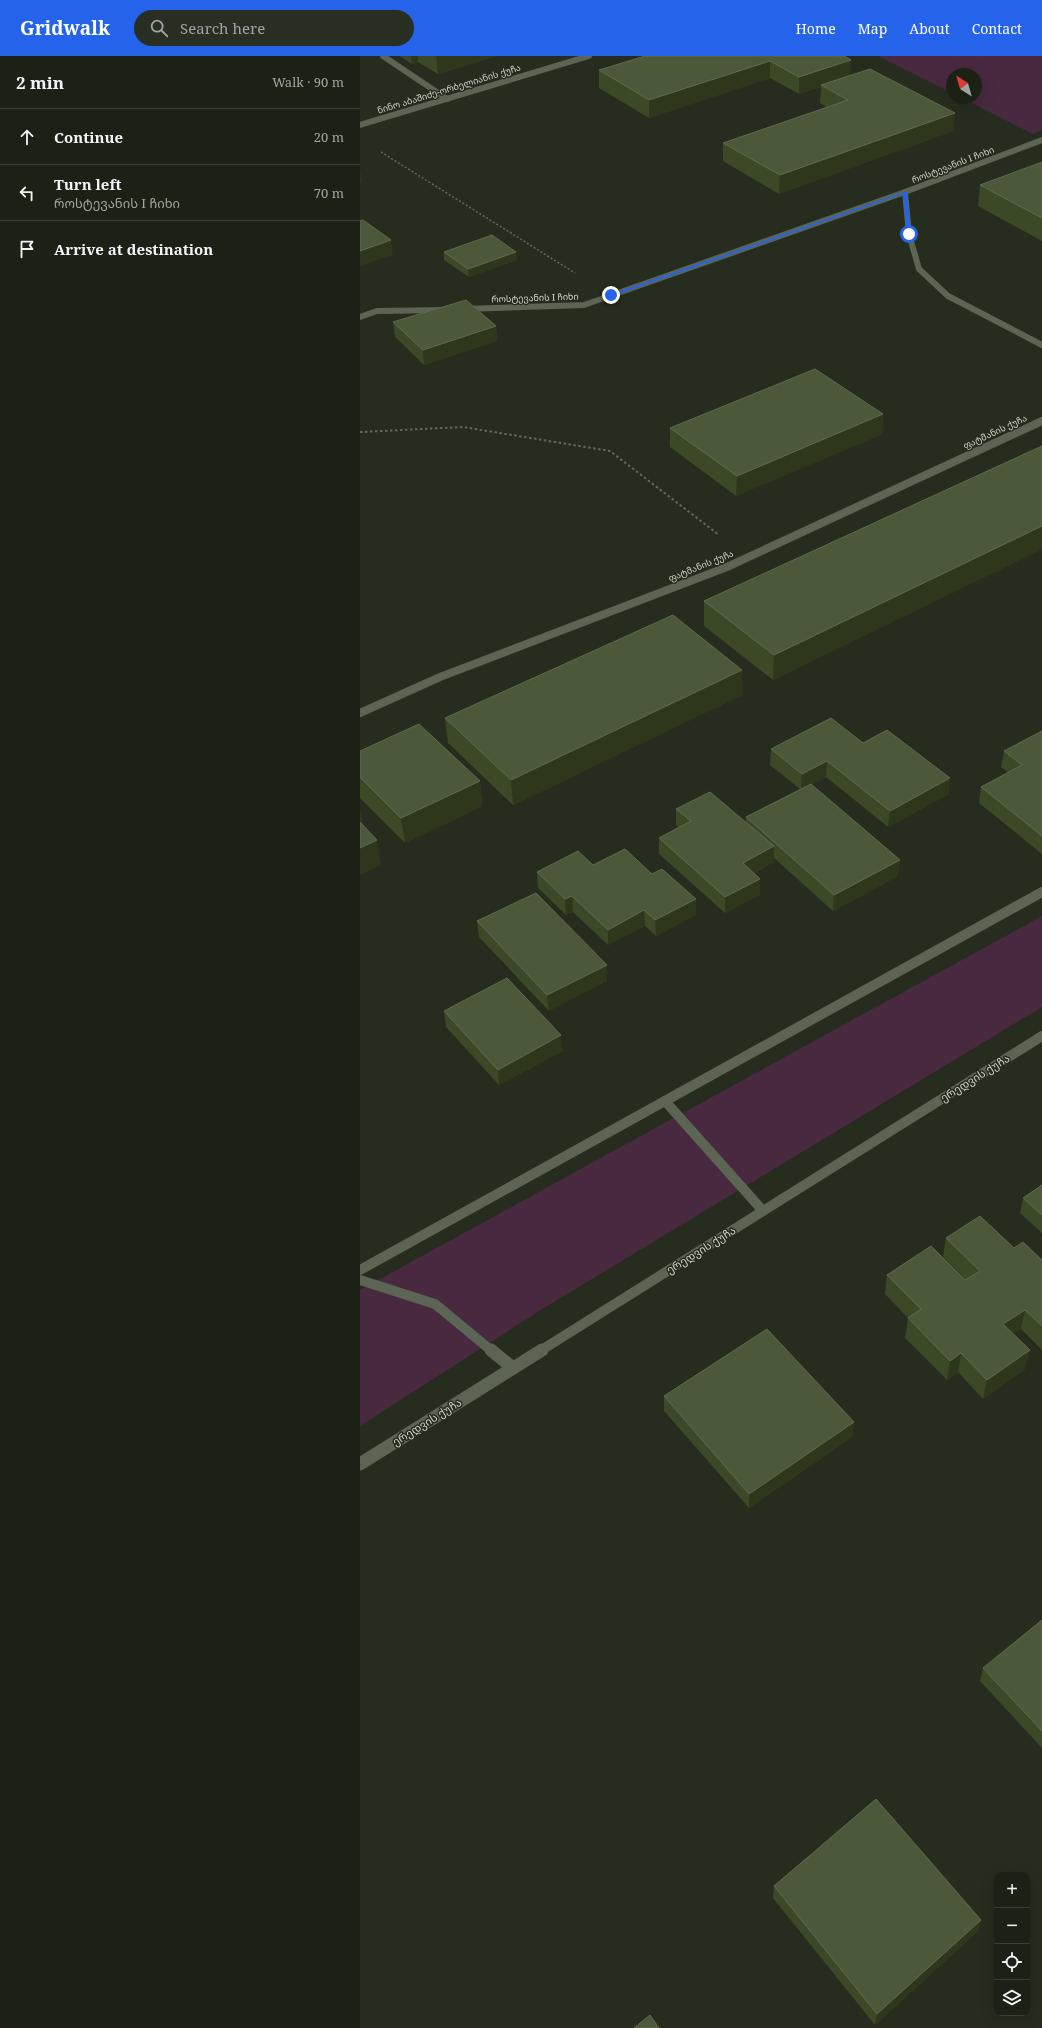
<!DOCTYPE html>
<meta charset="utf-8">
<style>
:root{--surface:#1c2116;--page:#292e23;--text:#f1f3f6;--muted:#a0a3a1;--line:#3a3e35;--accent:#2563eb}
body{margin:0;font-family:"Noto Serif","Noto Sans Georgian",serif;background:var(--page);color:var(--text)}
.controls{position:absolute;right:12px;bottom:12px;display:grid;overflow:hidden;border-radius:8px;box-shadow:0 4px 16px #0002}
.controls button{width:36px;height:36px;display:grid;place-items:center;padding:0;border:0;border-bottom:1px solid var(--line);background:var(--surface);color:var(--text);font:20px sans-serif}
.compass{position:absolute;left:586px;top:12px;width:36px;height:36px;border-radius:50%;background:var(--surface);box-shadow:0 4px 16px #0002;rotate:323deg}
.stop{position:absolute;width:12px;height:12px;margin:-9px;border:3px solid #2563eb;border-radius:50%;background:#fff}
.stop.end{background:#2563eb;border-color:#fff;box-shadow:0 1px 4px #0008}
.list{margin:0;padding:0;list-style:none}
h2{display:flex;justify-content:space-between;align-items:center;height:52px;margin:0;padding:0 16px;font-size:17px}
h2 small{font-size:13px;font-weight:400;color:var(--muted)}
.list li{display:grid;grid-template-columns:26px 1fr auto;gap:12px;align-items:center;box-sizing:border-box;height:56px;padding:0 16px;border-top:1px solid var(--line)}
.list b{display:block;font-size:15px;white-space:nowrap}
.list p{margin:0;font-size:13px;white-space:nowrap;color:var(--muted)}
.list em{font-size:13px;font-style:normal;color:var(--muted)}
.icon{flex:none;width:22px;height:22px;fill:none;stroke:currentColor;stroke-width:2;stroke-linecap:round;stroke-linejoin:round}
.map{position:relative;flex:none;width:682px;height:1972px;overflow:hidden}
header{display:flex;align-items:center;gap:24px;box-sizing:border-box;height:56px;padding:0 20px;background:var(--accent);color:#fff}
header strong{font-size:19px}
nav{display:flex;gap:22px;margin-inline-start:auto;font-size:14px}
.search{width:280px;height:36px;background:var(--page);display:flex;align-items:center;gap:10px;box-sizing:border-box;padding:0 14px;border-radius:22px;color:var(--muted);font-size:15px}
main{display:flex}
aside{flex:1;background:var(--surface)}
.map>svg:first-child{display:block}
.green{fill:#492940}
.lines{fill:none;stroke-linecap:round;stroke-linejoin:round}
.path-far1{stroke:#63695d;stroke-width:1.5;stroke-dasharray:2 2;stroke-linecap:butt}
.path{stroke:#63695d;stroke-width:2;stroke-dasharray:2.5 2.5;stroke-linecap:butt}
.minor-far3{stroke:#5c6453;stroke-width:6}
.minor-far2{stroke:#5c6453;stroke-width:8}
.minor-far1{stroke:#5c6453;stroke-width:10}
.minor{stroke:#5c6453;stroke-width:13}
.wall{fill:#3b4927}
.shaded-wall{fill:#2c371c}
.building{fill:#4b5839;stroke:#5f6b50}
.route{fill:#2563eb}
.labels{text-anchor:middle;stroke-width:3;stroke-linejoin:round;paint-order:stroke}
.far-street-label{font-size:9px;fill:#ced3ca;stroke:#262c1e}
.street-label{font-size:11px;fill:#ced3ca;stroke:#262c1e}
</style>
<header>
<strong>Gridwalk</strong>
<div class="search"><svg class="icon" aria-label="search" viewBox="0 0 24 24"><circle cx="10" cy="10" r="6"/><path d="M15 15l6 6"/></svg>Search here</div>
<nav><a>Home</a><a>Map</a><a>About</a><a>Contact</a></nav>
</header>
<main>
<aside>
<h2>2 min<small>Walk · 90 m</small></h2>
<ul class="list">
<li><svg class="icon" aria-label="ahead" viewBox="0 0 24 24"><path d="M12 20V5M6 11l6-6 6 6"/></svg><div><b>Continue</b></div><em>20 m</em></li>
<li><svg class="icon" aria-label="left" viewBox="0 0 24 24"><path d="M17 20v-9H6M10 6l-5 5 5 5"/></svg><div><b>Turn left</b><p>როსტევანის I ჩიხი</p></div><em>70 m</em></li>
<li><svg class="icon" aria-label="arrive" viewBox="0 0 24 24"><path d="M6 21V4h12l-3 4 3 4H6"/></svg><div><b>Arrive at destination</b></div></li>
</ul>
</aside>
<div class="map">
<svg width="682" height="1972" viewBox="0 0 682 1972">
<rect width="100%" height="100%" fill="#262c1e"/>
<g class="green">
<polygon points="518,0 682,0 682,74 673,78 602,42 616,42 616,18 592,18 592,37"/>
<polygon points="682,860 682,951 184,1252 0,1370 0,1234"/>
</g>
<g class="lines">
<polyline class="path-far1" points="21,96 215,217"/>
<polyline class="path" points="0,376 103,371 250,395 359,479"/>
<g class="minor-far3">
<polyline points="23,0 87,43"/>
<polyline points="0,69 229,0"/>
<polyline points="545,136 549,178 559,213 588,240 682,289"/>
<polyline points="103,253 224,249 545,136 682,84"/>
<polyline points="0,261 17,255 85,254"/>
</g>
<polyline class="minor-far2" points="0,657 80,621 367,511 682,365"/>
<g class="minor-far1">
<polyline points="305,1045 403,1155"/>
<polyline points="0,1214 682,836"/>
<polyline points="0,1224 75,1248 132,1295"/>
<polyline points="180,1295 682,980"/>
</g>
<g class="minor">
<polyline points="131,1294 153,1312"/>
<polyline points="0,1408 182,1294"/>
</g>
</g>
<g class="wall">
<polygon points="40,0 137,0 78,18 58,6 52,8"/>
<polygon points="484,0 490,19 595,57 593,75 419,138 363,105 363,87 467,51 460,47 461,31 439,38 410,22 289,62 239,32 239,14"/>
<polygon points="682,106 682,185 618,150 620,129"/>
<polygon points="84,196 156,196 157,204 109,221 84,204"/>
<polygon points="33,266 136,270 137,285 64,309 35,281"/>
<polygon points="523,358 522,378 376,440 310,391 310,372"/>
<polygon points="682,390 682,493 413,624 344,570 344,545"/>
<polygon points="382,614 382,639 153,749 88,687 85,662"/>
<polygon points="682,675 682,798 619,747 621,731 649,717 641,711 644,695"/>
<polygon points="503,687 589,738 528,771 466,721 451,729 538,820 473,855 414,802 414,806 394,817 400,823 400,839 365,857 299,798 299,782 319,771 316,769 316,753 385,766 386,761 440,733 410,709 411,693"/>
<polygon points="0,695 120,725 122,750 45,787 0,742"/>
<polygon points="233,809 292,818 336,843 336,859 296,880 285,870 248,889 213,856 206,859 178,832 177,816"/>
<polygon points="117,865 247,909 247,925 189,955 119,881"/>
<polygon points="84,955 203,995 139,1029 86,971"/>
<polygon points="682,1129 682,1177 660,1157 663,1142"/>
<polygon points="586,1182 654,1192 682,1204 682,1294 661,1273 653,1278 665,1313 623,1343 598,1316 587,1324 545,1282 548,1262 525,1238 527,1219 606,1224 583,1201"/>
<polygon points="304,1340 494,1366 492,1381 389,1452 304,1355"/>
<polygon points="682,1564 682,1692 620,1625 623,1612"/>
<polygon points="414,1830 621,1864 617,1876 515,1969 413,1842"/>
</g>
<g class="shaded-wall">
<polygon points="51,0 58,0 58,6 52,8"/>
<polygon points="76,0 137,0 78,18"/>
<polygon points="491,4 490,21 461,29 461,31 439,38 439,21"/>
<polygon points="410,5 410,22 289,62 289,44"/>
<polygon points="595,57 593,75 419,138 420,119"/>
<polygon points="0,118 1,118 2,126 0,127"/>
<polygon points="31,184 33,199 0,210 0,195"/>
<polygon points="156,196 157,204 109,221 108,213"/>
<polygon points="136,270 137,285 64,309 63,294"/>
<polygon points="523,358 522,378 376,440 377,420"/>
<polygon points="682,470 682,493 413,624 414,599"/>
<polygon points="382,614 382,639 153,749 151,724"/>
<polygon points="467,705 466,721 441,734 442,718"/>
<polygon points="590,722 589,738 528,771 530,755"/>
<polygon points="120,725 122,750 45,787 41,762"/>
<polygon points="1,755 6,780 0,783 0,756"/>
<polygon points="17,784 21,809 0,819 0,792"/>
<polygon points="414,790 414,806 383,823 383,807"/>
<polygon points="540,804 538,820 473,855 474,839"/>
<polygon points="400,823 400,839 365,857 365,841"/>
<polygon points="212,840 213,856 206,859 205,843"/>
<polygon points="336,843 336,859 296,880 295,864"/>
<polygon points="284,854 285,870 248,889 248,874"/>
<polygon points="247,909 247,925 189,955 187,939"/>
<polygon points="201,979 203,995 139,1029 138,1014"/>
<polygon points="665,1254 661,1273 639,1288 643,1268"/>
<polygon points="670,1294 665,1313 623,1343 627,1324"/>
<polygon points="601,1297 598,1316 587,1324 590,1305"/>
<polygon points="494,1366 492,1381 389,1452 389,1438"/>
<polygon points="621,1864 617,1876 515,1969 517,1958"/>
</g>
<g class="building">
<polygon points="285,0 484,0 491,4 439,21 410,5 289,44 239,14"/>
<polygon points="510,13 595,57 420,119 363,87 488,44 461,29"/>
<polygon points="682,106 682,162 620,129"/>
<polygon points="3,164 31,184 0,195 0,165"/>
<polygon points="132,179 156,196 108,213 84,196"/>
<polygon points="106,244 136,270 63,294 33,266"/>
<polygon points="455,313 523,358 377,420 310,372"/>
<polygon points="682,390 682,470 414,599 344,545"/>
<polygon points="313,559 382,614 151,724 85,662"/>
<polygon points="471,662 503,687 527,674 590,722 530,755 467,705 442,718 411,693"/>
<polygon points="59,668 120,725 41,762 0,721 0,695"/>
<polygon points="682,675 682,780 621,731 662,709 644,695"/>
<polygon points="451,728 540,804 474,839 386,761"/>
<polygon points="350,736 414,790 383,807 400,823 365,841 299,782 331,765 316,753"/>
<polygon points="0,766 17,784 0,792"/>
<polygon points="265,793 292,818 302,813 336,843 295,864 284,854 248,874 212,840 205,843 177,816 218,795 233,809"/>
<polygon points="176,837 247,909 187,939 117,865"/>
<polygon points="147,922 201,979 138,1014 84,955"/>
<polygon points="682,1129 682,1159 663,1142"/>
<polygon points="620,1160 654,1192 663,1186 682,1204 682,1270 665,1254 643,1268 670,1294 627,1324 601,1297 590,1305 548,1262 561,1253 527,1219 571,1190 605,1224 620,1215 586,1182"/>
<polygon points="407,1273 494,1366 389,1438 304,1340"/>
<polygon points="682,1564 682,1675 623,1612"/>
<polygon points="516,1743 621,1864 517,1958 414,1830"/>
<polygon points="290,1959 299,1972 274,1972"/>
</g>
<polygon class="route" points="544,136 547,136 551,179 547,178 543,138 253,240 249,239"/>
<g class="labels">
<g class="far-street-label">
<text transform="translate(89 33) rotate(-17)" y="3">ნინო აბაშიძე-ორბელიანის ქუჩა</text>
<text transform="translate(593 109) rotate(-21)" y="3">როსტევანის I ჩიხი</text>
<text transform="translate(175 242) rotate(-2)" y="3">როსტევანის I ჩიხი</text>
<text transform="translate(635 376) rotate(-25)" y="3">ფატმანის ქუჩა</text>
<text transform="translate(341 510) rotate(-22)" y="3">ფატმანის ქუჩა</text>
</g>
<g class="street-label">
<text transform="translate(615 1022) rotate(-32)" y="4">ერედვის ქუჩა</text>
<text transform="translate(341 1194) rotate(-32)" y="4">ერედვის ქუჩა</text>
<text transform="translate(67 1366) rotate(-32)" y="4">ერედვის ქუჩა</text>
</g>
</g>
</svg>
<div class="controls">
<button>+</button>
<button>−</button>
<button><svg class="icon" aria-label="locate" viewBox="0 0 24 24"><circle cx="12" cy="12" r="6"/><path d="M12 2v4M12 18v4M2 12h4M18 12h4"/></svg></button>
<button><svg class="icon" aria-label="layers" viewBox="0 0 24 24"><path d="M12 4l9 5-9 5-9-5zM3 14l9 5 9-5"/></svg></button>
</div>
<svg class="compass" viewBox="-18 -18 36 36"><path d="M0-13l5 13h-10z" fill="#e53935"/><path d="M0 13l5-13h-10z" fill="#a0a3a1"/></svg>
<div class="stop" style="left:549px;top:178px"></div>
<div class="stop end" style="left:251px;top:239px"></div>
</div>
</main>
